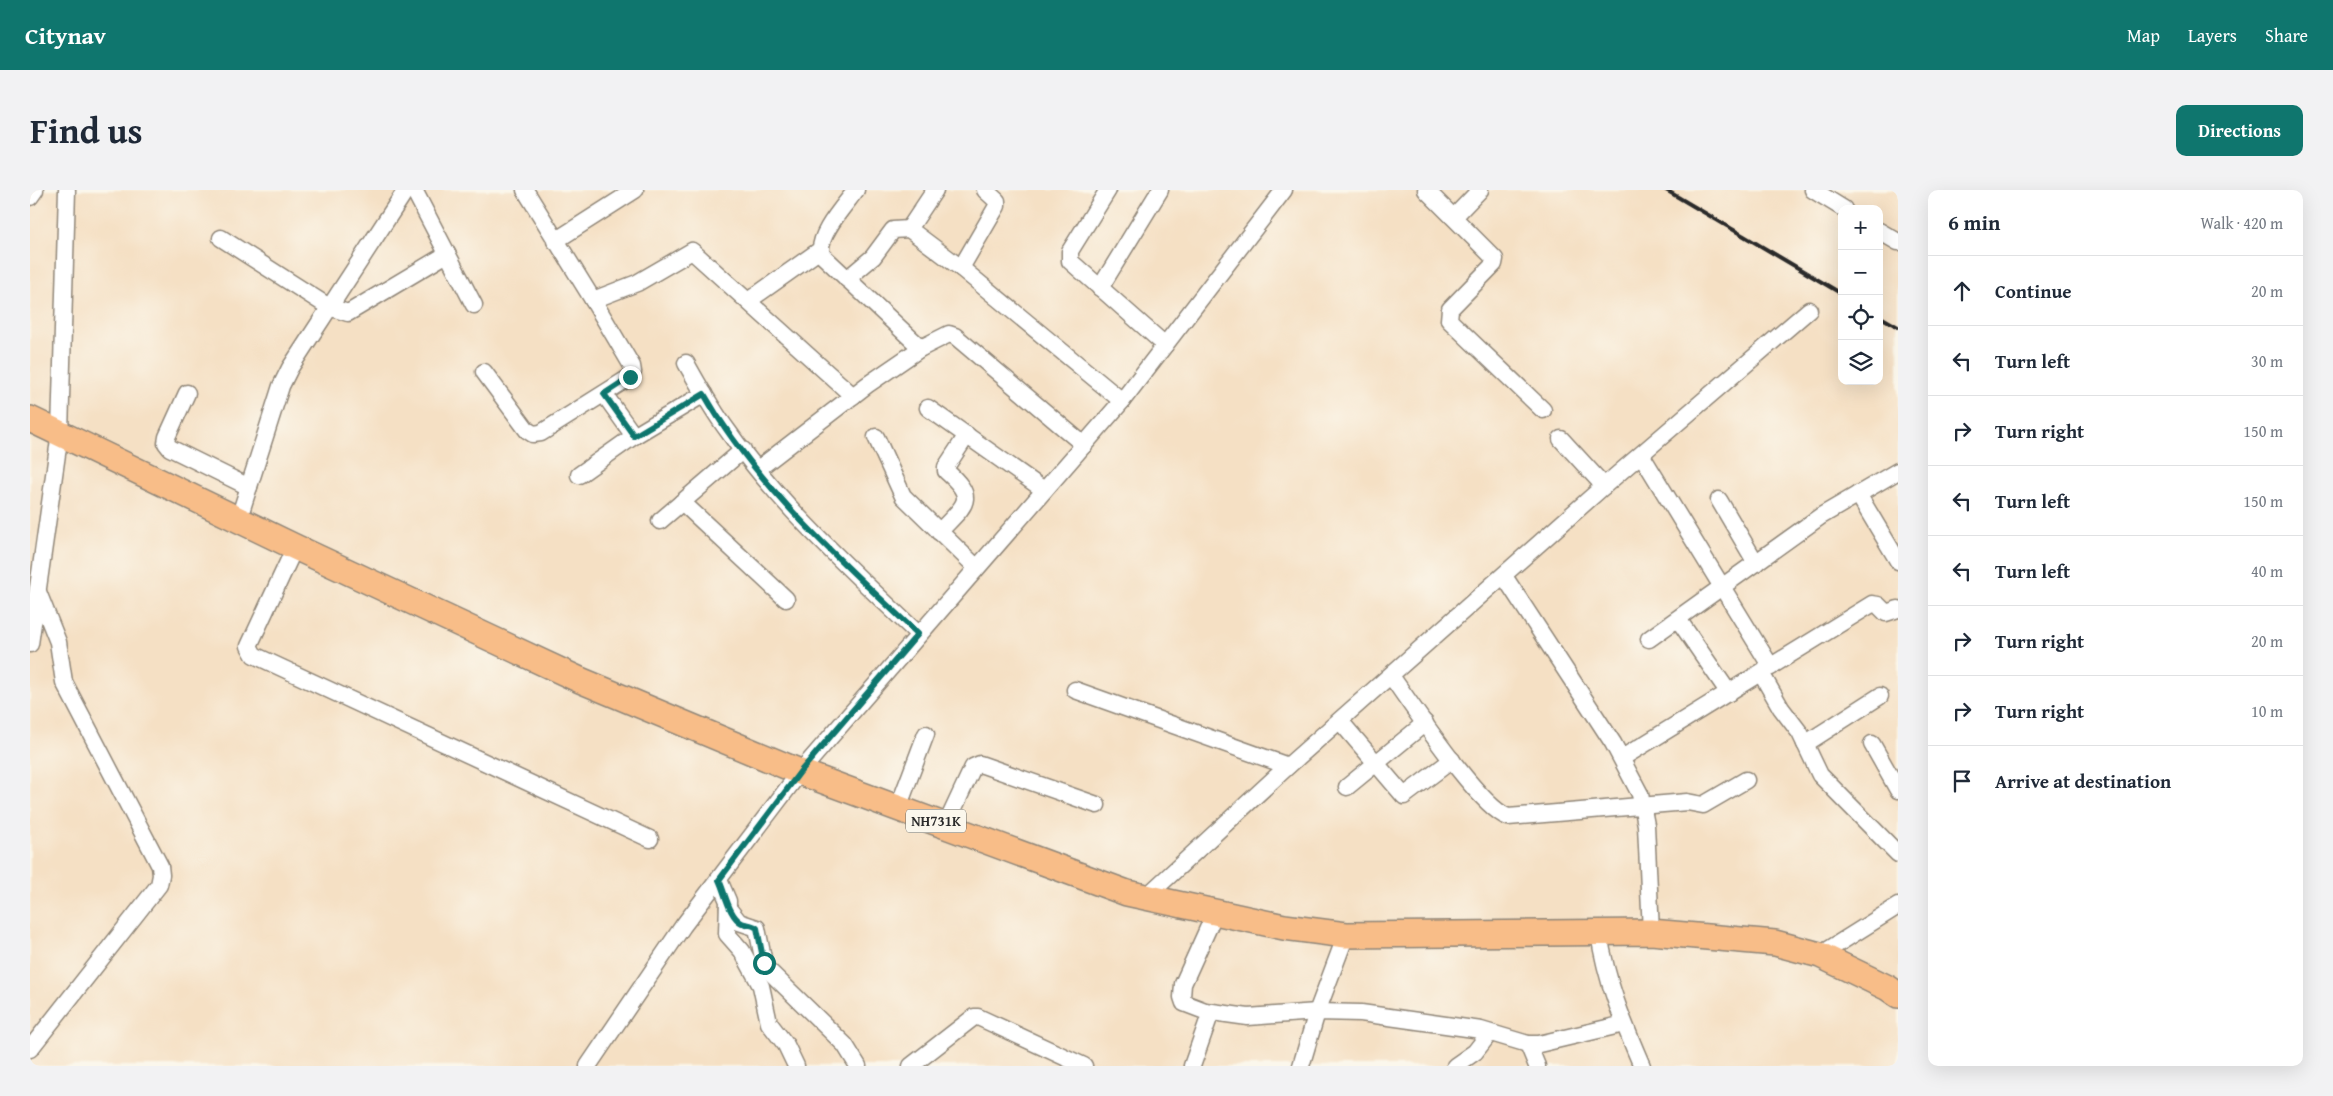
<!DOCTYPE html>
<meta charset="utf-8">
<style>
:root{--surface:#fff;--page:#f2f2f3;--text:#1f2937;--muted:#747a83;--line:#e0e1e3;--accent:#0f766e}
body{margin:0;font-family:"Gentium Book Plus",serif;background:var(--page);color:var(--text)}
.controls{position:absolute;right:15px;top:15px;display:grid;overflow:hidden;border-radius:10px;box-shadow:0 5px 20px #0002}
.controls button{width:45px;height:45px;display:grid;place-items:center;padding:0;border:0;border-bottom:1px solid var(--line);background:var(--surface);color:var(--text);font:25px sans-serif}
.stop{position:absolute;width:15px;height:15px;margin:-11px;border:4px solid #0f766e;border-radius:50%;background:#fff}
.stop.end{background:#0f766e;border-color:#fff;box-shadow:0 1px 5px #0008}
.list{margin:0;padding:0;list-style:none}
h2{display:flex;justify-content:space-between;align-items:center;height:65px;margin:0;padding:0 20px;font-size:21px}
h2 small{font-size:16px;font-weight:400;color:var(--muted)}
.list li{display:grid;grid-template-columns:32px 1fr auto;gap:15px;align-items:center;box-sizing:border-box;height:70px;padding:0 20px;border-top:1px solid var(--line)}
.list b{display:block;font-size:19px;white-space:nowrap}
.list em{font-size:16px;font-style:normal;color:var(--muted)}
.icon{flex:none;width:28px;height:28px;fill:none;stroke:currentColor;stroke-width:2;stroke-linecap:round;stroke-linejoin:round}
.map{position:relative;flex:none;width:1868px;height:876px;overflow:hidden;border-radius:10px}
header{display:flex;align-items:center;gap:30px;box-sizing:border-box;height:70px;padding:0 25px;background:var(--accent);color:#fff}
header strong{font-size:24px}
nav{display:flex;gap:28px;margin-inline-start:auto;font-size:18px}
.intro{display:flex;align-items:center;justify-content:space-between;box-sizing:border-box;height:120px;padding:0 30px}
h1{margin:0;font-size:35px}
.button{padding:12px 22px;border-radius:10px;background:var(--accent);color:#fff;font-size:18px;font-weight:700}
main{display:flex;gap:30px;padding:0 30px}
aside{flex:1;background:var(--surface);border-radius:10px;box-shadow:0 5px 20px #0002}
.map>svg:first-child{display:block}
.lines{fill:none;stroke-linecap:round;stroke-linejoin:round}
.minor-casing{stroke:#908678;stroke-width:19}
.highway-casing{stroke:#908678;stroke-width:28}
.minor{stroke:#fff;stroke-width:16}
.highway{stroke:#f8bd88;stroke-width:25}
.rail{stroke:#2b2b2b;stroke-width:4}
.route{stroke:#0f766e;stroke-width:6}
.labels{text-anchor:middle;stroke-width:4.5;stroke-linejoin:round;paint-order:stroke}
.shield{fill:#fbf7ec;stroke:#696865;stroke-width:1}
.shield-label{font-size:14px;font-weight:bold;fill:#2b2b2b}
</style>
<header>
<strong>Citynav</strong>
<nav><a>Map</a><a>Layers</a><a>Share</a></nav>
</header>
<div class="intro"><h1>Find us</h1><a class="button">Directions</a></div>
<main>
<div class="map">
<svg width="1868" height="876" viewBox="0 0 1868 876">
<rect width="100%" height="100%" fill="#fbf7ec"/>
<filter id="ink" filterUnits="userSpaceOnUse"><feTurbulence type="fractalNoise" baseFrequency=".02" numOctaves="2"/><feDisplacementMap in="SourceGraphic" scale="10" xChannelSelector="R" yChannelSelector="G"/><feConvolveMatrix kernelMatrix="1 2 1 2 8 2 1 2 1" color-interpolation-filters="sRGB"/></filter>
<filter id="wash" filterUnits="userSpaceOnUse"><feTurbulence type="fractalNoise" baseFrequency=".0096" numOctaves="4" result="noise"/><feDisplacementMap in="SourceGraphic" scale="20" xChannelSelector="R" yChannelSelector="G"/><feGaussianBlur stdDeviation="1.12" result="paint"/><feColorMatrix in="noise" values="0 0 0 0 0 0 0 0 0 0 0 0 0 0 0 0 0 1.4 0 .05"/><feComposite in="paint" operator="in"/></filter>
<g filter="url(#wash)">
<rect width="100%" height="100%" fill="#f5e0c4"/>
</g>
<g filter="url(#ink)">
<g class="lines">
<defs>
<g id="minor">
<polyline points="384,0 444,115"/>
<path d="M826,0C815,15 785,47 792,65L891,158"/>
<polyline points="1078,0 1040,61 1040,71 1135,155"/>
<polyline points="1396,0 1465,69 1464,74 1420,119 1419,130 1513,220"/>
<polyline points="1783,0 1814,19"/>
<polyline points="0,7 5,0"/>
<polyline points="1424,27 1450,0"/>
<polyline points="879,39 905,0"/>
<polyline points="1849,41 1868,52"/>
<polyline points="191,48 299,117 318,123 417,64"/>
<polyline points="525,51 605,0"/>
<polyline points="931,78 967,16 967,11 955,0"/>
<polyline points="817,89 843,67 863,40 879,39 931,78 1092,211"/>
<polyline points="1070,98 1130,0"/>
<polyline points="563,110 607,93 662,61 823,206"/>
<polyline points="718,111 790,60"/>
<path d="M656,173C669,196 682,220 698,241C751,317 822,381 888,444"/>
<polyline points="454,182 497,240 503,244 511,243 600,187 603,182 602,176 563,110 495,0"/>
<polyline points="157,203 137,247 136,253 140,258 219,297"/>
<polyline points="574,204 604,246"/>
<polyline points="898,218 1014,300"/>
<polyline points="846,247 873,306 946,377"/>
<polyline points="1531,249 1574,296"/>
<polyline points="1612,266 1741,477"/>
<polyline points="728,279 837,195 891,158 919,144 925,146 1054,255"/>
<polyline points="549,285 604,246 674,204"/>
<polyline points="1828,304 1868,371"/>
<polyline points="1689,310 1726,373"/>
<polyline points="652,312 756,409"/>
<polyline points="209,328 251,196 260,178 376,0"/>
<polyline points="630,331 713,260"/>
<path d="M909,342C934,315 949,310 916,281V277L937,245"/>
<polyline points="265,357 219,456 224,465 620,649"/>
<polyline points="1474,386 1583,553 1610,604 1616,635 1621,742"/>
<polyline points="1648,429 1699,503"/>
<polyline points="1619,449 1791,326 1868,281"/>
<polyline points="0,454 30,243 37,0"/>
<polyline points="1731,483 1751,518 1770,543 1790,585 1868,664"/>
<path d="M1361,486C1382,515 1449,617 1478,627L1657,612L1673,615L1716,590"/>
<polyline points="1045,500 1258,576"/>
<polyline points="1310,531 1374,606 1422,570"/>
<polyline points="1775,554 1850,506"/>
<polyline points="1842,554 1868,600"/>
<polyline points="1592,568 1842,414 1848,415 1856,423 1868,419"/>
<polyline points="1317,597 1395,533"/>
<polyline points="868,618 896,544"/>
<polyline points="916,635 943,577 950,574 1067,615"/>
<polyline points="689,690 698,711 697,744 712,761 731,796 739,833 756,855 766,876"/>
<polyline points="1115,708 1258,576 1574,296 1779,120"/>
<polyline points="698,718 709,732 727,738 734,773 737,779 815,855 828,876"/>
<polyline points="1185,723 1153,794 1152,807 1154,813 1175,821 1218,827 1287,822 1331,823 1451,840 1498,854 1509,854 1594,834"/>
<path d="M1569,743C1576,791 1593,832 1612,876"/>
<polyline points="1790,765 1868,716"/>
<polyline points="1498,854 1507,876"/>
<polyline points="0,859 129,695 131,685 130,676 34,492 28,452 8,402"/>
<polyline points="558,876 653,736 770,582 1092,211 1254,0"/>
<polyline points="881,876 944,827 948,827 1054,876"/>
<polyline points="1162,876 1181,822"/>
<polyline points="1271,876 1287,822 1316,745"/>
<polyline points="1425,876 1445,862 1459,844"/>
</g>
<polyline id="highway" points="0,229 265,357 550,490 770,582 1097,703 1254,737 1316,745 1621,742 1745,753 1790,765 1858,798 1868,805"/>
</defs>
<use href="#minor" class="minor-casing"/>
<use href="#highway" class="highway-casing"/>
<use href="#minor" class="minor"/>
<use href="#highway" class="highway"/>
<g class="rail">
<polyline points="1636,0 1812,104"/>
<polyline points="1849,126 1868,137"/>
</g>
</g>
</g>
<g class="lines" filter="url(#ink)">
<path class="route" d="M600,187L574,204L604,246L674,204C727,297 811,371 888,444L770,582L689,690C695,702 699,727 712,733C717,735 722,734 727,738L734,773"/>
</g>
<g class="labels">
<rect class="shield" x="876" y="619.5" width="60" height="23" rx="4"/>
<g class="shield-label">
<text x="906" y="636">NH731K</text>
</g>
</g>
</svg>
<div class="controls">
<button>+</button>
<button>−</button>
<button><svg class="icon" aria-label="locate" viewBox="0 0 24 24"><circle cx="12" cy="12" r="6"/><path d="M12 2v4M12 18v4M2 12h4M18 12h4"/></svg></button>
<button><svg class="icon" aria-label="layers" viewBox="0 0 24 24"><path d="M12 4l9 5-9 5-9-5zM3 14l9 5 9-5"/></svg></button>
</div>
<div class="stop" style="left:734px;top:773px"></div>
<div class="stop end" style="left:600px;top:187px"></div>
</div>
<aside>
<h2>6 min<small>Walk · 420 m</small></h2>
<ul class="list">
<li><svg class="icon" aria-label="ahead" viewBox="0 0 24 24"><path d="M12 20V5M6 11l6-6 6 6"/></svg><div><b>Continue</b></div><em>20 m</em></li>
<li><svg class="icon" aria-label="left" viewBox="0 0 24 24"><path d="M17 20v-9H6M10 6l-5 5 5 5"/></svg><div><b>Turn left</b></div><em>30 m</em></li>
<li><svg class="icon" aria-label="right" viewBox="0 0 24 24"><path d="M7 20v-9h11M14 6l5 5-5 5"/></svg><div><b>Turn right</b></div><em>150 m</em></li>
<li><svg class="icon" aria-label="left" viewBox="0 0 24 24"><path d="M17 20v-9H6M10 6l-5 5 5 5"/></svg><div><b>Turn left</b></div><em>150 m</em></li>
<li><svg class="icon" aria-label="left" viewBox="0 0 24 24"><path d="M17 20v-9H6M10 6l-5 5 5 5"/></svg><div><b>Turn left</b></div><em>40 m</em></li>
<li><svg class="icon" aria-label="right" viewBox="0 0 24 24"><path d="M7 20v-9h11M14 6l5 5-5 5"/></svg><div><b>Turn right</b></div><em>20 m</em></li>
<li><svg class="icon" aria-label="right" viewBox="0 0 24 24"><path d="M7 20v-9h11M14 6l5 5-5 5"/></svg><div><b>Turn right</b></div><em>10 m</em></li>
<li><svg class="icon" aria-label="arrive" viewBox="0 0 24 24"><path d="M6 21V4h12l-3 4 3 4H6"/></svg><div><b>Arrive at destination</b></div></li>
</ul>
</aside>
</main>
